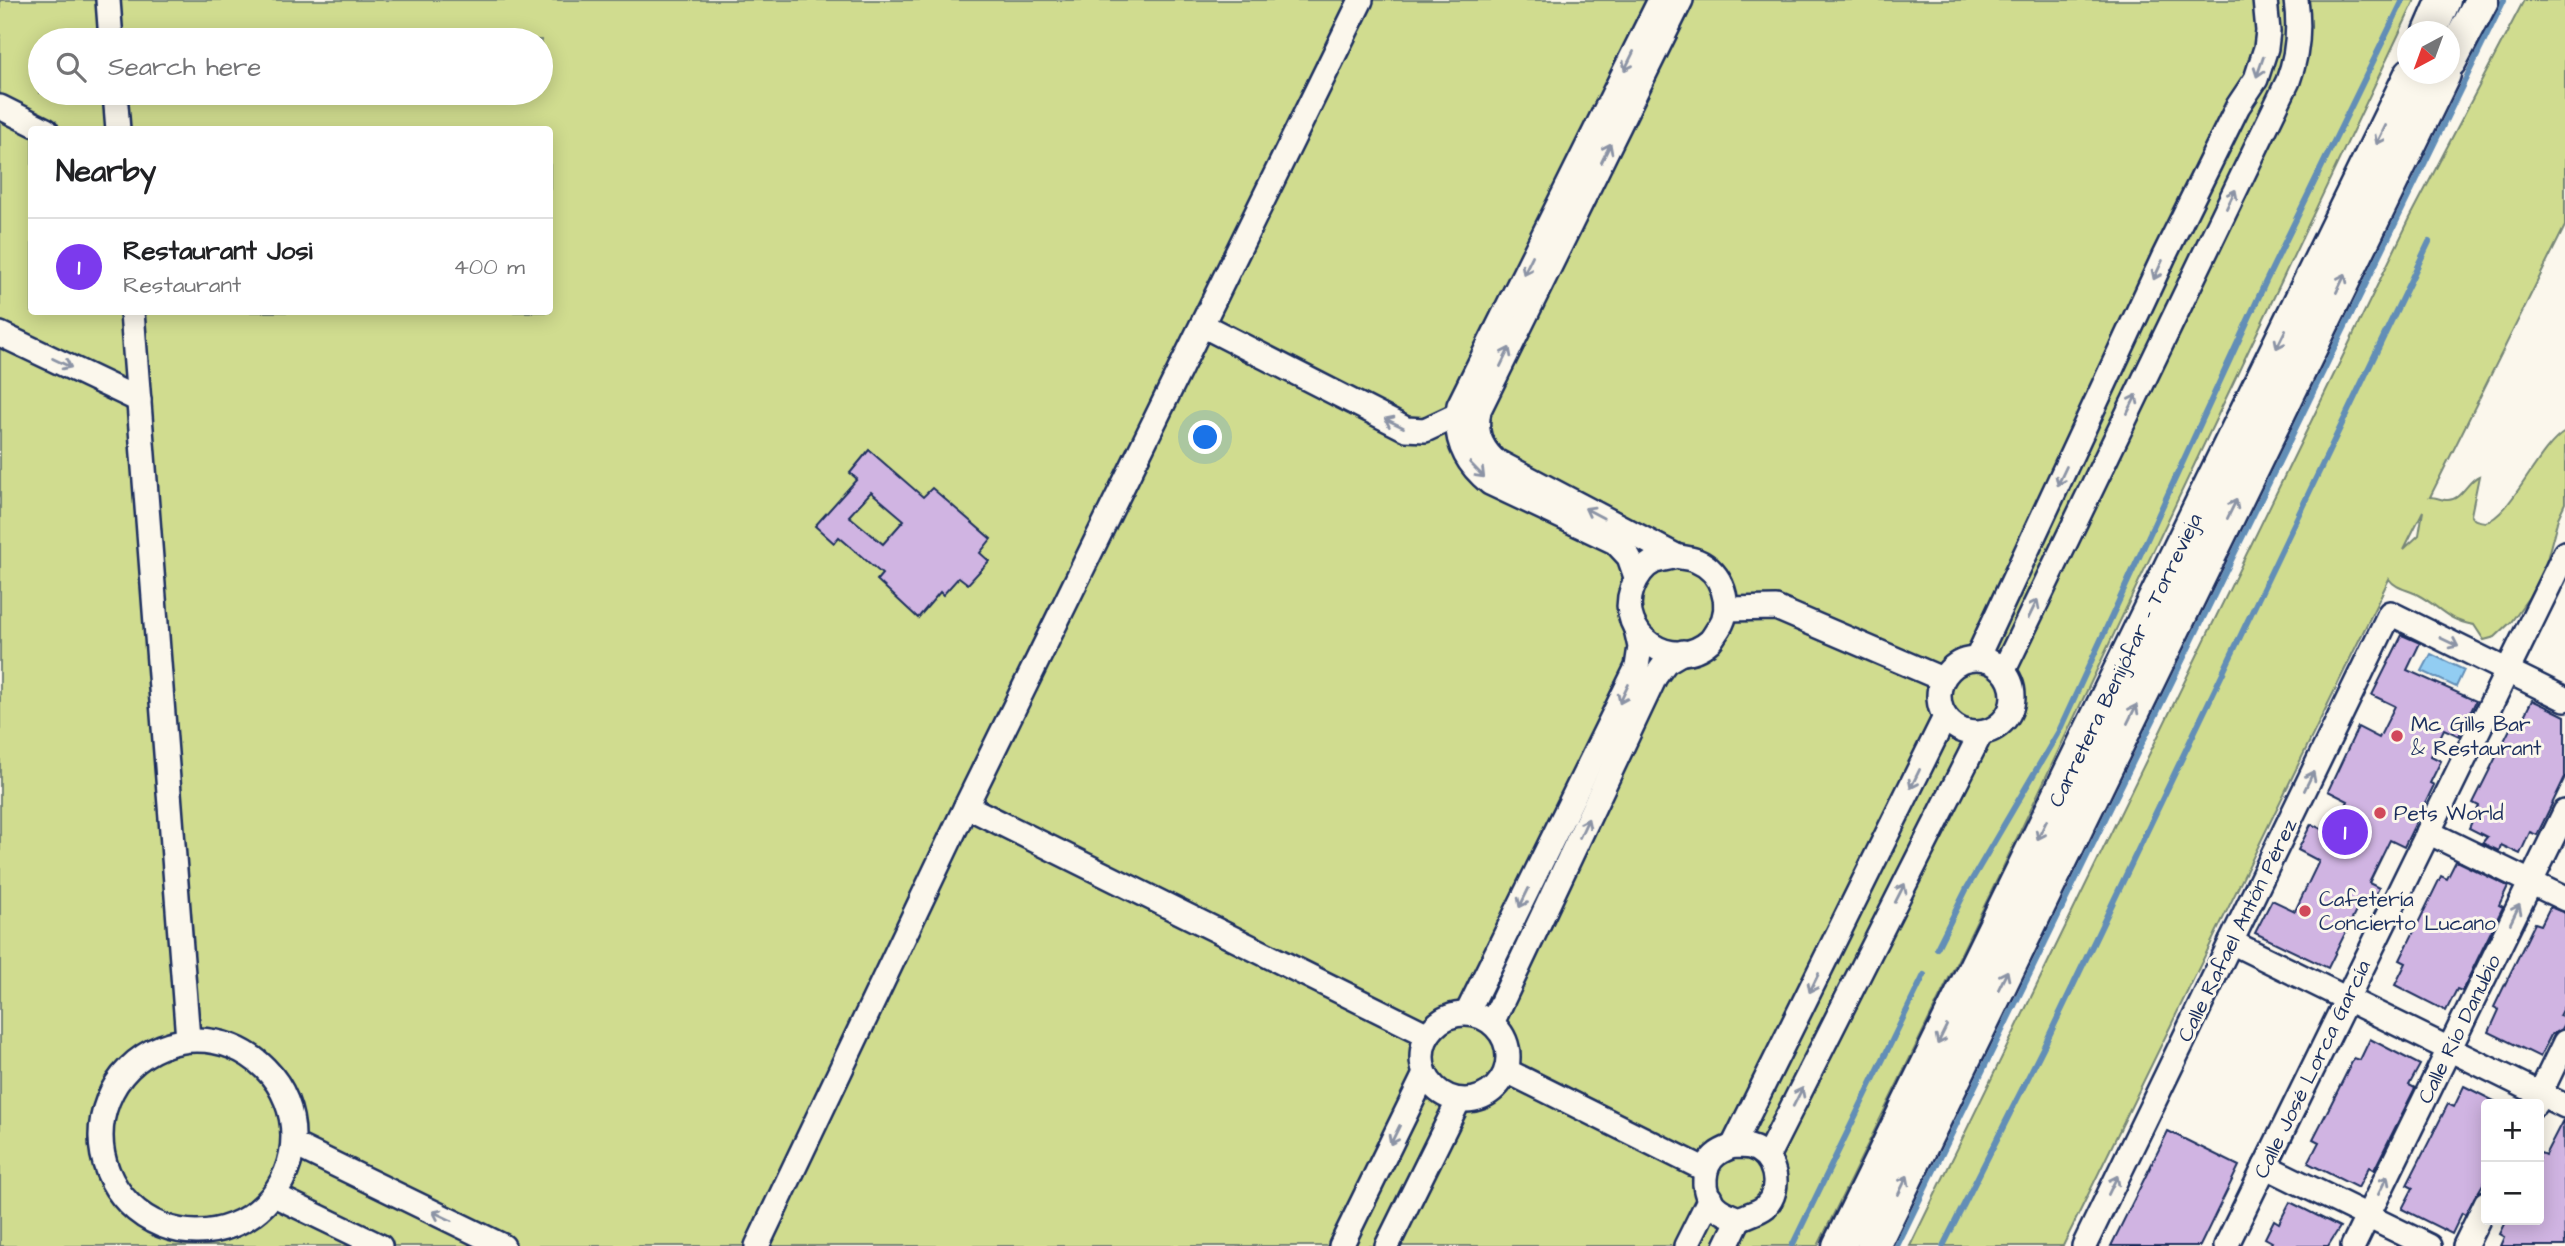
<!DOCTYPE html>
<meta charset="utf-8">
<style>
:root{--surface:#fff;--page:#f2f2f2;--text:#202124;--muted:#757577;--line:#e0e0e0;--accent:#7c3aed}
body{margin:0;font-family:"Architects Daughter",sans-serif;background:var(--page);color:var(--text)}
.controls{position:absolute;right:21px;bottom:21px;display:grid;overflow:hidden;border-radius:7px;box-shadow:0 4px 18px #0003}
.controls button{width:63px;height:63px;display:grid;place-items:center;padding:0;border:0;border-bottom:2px solid var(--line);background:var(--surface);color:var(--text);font:35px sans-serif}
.compass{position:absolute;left:2397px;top:21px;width:63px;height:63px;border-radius:50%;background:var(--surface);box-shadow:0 4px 18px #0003;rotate:221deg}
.you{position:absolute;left:1206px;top:438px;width:24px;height:24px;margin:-18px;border:5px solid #fff;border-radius:50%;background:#1a73e8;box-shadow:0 0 0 10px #1a73e833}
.badge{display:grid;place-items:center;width:46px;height:46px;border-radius:50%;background:var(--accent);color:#fff;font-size:23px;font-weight:700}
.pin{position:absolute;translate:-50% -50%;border:4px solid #fff;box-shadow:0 2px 7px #0006}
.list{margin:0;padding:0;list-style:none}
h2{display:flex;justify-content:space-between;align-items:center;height:91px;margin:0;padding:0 28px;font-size:30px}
h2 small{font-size:23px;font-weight:400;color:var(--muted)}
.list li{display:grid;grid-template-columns:46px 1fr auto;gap:21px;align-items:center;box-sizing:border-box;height:98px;padding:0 28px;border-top:2px solid var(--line)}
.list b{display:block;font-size:26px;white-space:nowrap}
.list p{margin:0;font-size:23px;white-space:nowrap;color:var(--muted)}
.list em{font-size:23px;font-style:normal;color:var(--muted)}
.icon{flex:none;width:38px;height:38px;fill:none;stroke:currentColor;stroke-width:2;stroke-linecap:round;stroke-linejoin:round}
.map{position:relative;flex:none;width:2565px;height:1246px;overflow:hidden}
.search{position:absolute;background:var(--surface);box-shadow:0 4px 18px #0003;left:28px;top:28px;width:525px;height:77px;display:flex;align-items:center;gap:18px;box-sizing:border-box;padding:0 24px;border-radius:38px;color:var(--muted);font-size:26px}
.panel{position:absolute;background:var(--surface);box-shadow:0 4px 18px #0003;left:28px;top:126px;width:525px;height:189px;border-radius:7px}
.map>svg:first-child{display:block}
.green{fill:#d0dc8f;stroke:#768676;stroke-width:2;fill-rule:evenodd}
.water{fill:#92cdf2;stroke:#628eb7;stroke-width:2}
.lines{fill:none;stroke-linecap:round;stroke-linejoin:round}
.stream{stroke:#628eb7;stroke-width:6}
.building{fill:#d0b4e2;stroke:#1b2f5e;stroke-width:2;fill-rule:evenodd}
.street-casing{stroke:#1b2f5e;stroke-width:28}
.secondary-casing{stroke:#1b2f5e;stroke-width:37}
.street{stroke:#fbf7ec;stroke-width:23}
.secondary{stroke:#fbf7ec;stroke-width:32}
.oneway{stroke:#8b93a5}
.poi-dot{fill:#d1495b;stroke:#fbf7ec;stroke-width:2.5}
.labels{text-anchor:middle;stroke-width:6;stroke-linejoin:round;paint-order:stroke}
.street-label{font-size:21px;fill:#1b2f5e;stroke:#fbf7ec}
.poi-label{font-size:21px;fill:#1b2f5e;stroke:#fbf7ec;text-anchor:start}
</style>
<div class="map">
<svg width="2565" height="1246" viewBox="0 0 2565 1246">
<rect width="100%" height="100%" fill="#fbf7ec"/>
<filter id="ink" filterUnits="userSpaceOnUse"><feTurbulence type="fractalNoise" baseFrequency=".0143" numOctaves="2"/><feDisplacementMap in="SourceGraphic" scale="14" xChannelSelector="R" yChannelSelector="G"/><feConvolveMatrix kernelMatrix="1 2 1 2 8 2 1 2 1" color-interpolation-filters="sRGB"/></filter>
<g filter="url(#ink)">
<g class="green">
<path d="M0,0H2415L1998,878L1818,1246H0ZM40,40H541V93H40ZM32,130H550V312H32Z"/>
<path d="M2524,0H2565V226L2430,497C2435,497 2442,500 2447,500C2461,501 2467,481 2479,476L2471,515L2474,519C2474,520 2484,522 2485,522C2510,518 2538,447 2565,432V503L2558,518L2545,567L2529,597L2511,622L2495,637L2484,640L2474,625C2445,620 2441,607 2418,595C2407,589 2396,589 2389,579L2063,1246H1910L2410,218ZM2423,511L2419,535L2404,549Z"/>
</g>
<polygon class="water" points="2431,654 2464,670 2456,687 2422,671"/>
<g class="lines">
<g class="stream">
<polyline points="1937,948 1967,888 2059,731 2266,281 2403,0"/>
<polyline points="1792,1246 1924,975"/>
<polyline points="1897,1246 2504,0"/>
<polyline points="1943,1246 2048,1038 2429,242"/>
</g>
</g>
<g class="building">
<path d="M869,450L923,497L932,488L991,539L980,553L989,561L968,584L959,577L943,595L940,592L918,618L877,580L882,574L839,537L834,543L815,526L857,479L850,473ZM871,492L904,520L883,544L849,516Z"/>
<polygon points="2402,635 2420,643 2407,670 2476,701 2459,736 2444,729 2431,756 2441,761 2430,783 2434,785 2404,847 2390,840 2369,883 2379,888 2369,907 2360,903 2328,968 2255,933 2272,900 2295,911 2319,861 2298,850 2311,824 2332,834 2348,801 2328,791 2358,727 2379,738 2395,706 2372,695"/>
<polygon points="2532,700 2565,716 2565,777 2537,835 2530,832 2520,854 2501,845 2499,851 2482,843 2487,837 2469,828 2479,806 2473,803 2515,719 2521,722"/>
<polygon points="2456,861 2508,886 2499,905 2503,907 2462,991 2457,989 2446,1011 2395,985 2406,963 2400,960 2441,876 2447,879"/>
<polygon points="2550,907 2565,913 2565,1004 2559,1016 2565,1018 2565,1022 2561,1029 2551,1035 2540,1057 2489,1032 2499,1010 2494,1007 2510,974 2535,923 2541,925"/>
<polygon points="2370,1039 2420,1065 2409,1085 2415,1088 2374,1170 2369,1167 2358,1188 2308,1163 2319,1142 2313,1139 2329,1108 2354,1058 2360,1060"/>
<polygon points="2464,1086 2500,1104 2486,1104 2486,1179 2465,1215 2462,1213 2452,1234 2402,1209 2413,1188 2407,1185 2448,1104 2454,1107"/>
<polygon points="2563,1120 2565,1246 2500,1246 2504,1237 2499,1234 2506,1220 2539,1220 2539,1152 2545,1155"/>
<polygon points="2168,1131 2239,1166 2200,1246 2111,1246"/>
<polygon points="2290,1202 2340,1227 2328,1246 2269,1246 2272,1242 2265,1238 2274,1220 2279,1223"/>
</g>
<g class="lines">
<defs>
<g id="street">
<polyline points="108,0 111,40"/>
<polyline points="115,93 118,130"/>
<polyline points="0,107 46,130"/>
<polyline points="132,312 188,1039"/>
<polyline points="1202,325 1406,429 1425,430 1457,415"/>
<polyline points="0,334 139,400"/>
<path d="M1676,556L1494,460C1479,445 1475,431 1479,410L1681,0"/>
<path d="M1676,556C1683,558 1691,558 1697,561C1722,571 1734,606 1719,628C1716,632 1713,638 1710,641C1673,674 1616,635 1632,589C1636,578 1644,566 1655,561C1662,559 1670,558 1676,556Z"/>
<path d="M1636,577L1629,557L1615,542L1490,483C1465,463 1453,438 1459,405L1660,0"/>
<polyline points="1727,609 1776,608 1942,679"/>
<polyline points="1977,658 2164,256 2238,106 2256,79 2266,48 2268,31 2265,0"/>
<circle cx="1976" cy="696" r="37"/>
<path d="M2004,670L2288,81C2298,54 2300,29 2296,0"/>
<polyline points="966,806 1428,1035"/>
<polyline points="2428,832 2565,899"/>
<polyline points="2231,942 2565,1106"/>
<polyline points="1467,1013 1637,667 1640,647 1636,629"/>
<circle cx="1465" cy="1057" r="43"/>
<polyline points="1492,1023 1655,677 1666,662 1683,652"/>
<circle cx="197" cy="1136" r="96"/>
<polyline points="1507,1071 1706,1170"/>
<polyline points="2535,1104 2565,1042"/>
<polyline points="295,1145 503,1246"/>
<polyline points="1733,1146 1945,717"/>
<path d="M1733,1146C1738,1146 1745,1146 1750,1147C1776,1154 1783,1189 1765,1207C1759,1212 1747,1215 1739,1219C1731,1216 1720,1212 1714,1205C1701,1192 1702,1165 1717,1154C1722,1150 1728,1148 1733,1146Z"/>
<polyline points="1767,1157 1981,733"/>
<polyline points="2265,1166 2429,1246"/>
<polyline points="276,1196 380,1246"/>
<polyline points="757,1246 966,806 1361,0"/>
<polyline points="1341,1246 1425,1074"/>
<polyline points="1387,1246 1459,1100"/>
<polyline points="1686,1246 1710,1198"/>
<polyline points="1726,1246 1739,1219"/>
<polyline points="2084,1246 2390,613 2565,699"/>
<polyline points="2226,1246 2565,553"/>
<polyline points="2353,1246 2565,812"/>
<polyline points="2465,1246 2486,1203"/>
</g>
<g id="secondary">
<polyline points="2430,32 2444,0"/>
<polyline points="2450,61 2482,0"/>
<polyline points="1839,1246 2411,74"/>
<polyline points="1873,1246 2444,74"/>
</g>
</defs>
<use href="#street" class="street-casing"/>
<use href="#secondary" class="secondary-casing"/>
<use href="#street" class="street"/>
<use href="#secondary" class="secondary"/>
</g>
<defs><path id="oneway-shaft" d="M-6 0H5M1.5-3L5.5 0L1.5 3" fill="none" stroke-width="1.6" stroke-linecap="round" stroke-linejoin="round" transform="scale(1.75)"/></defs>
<g class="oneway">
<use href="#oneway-shaft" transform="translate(1629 61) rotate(116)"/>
<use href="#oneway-shaft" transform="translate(2260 67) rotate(109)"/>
<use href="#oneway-shaft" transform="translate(2381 135) rotate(116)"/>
<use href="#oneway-shaft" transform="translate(1606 153) rotate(-64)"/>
<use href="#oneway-shaft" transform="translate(2231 199) rotate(-64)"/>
<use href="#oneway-shaft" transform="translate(1528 265) rotate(116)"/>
<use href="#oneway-shaft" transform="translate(2158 270) rotate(115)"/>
<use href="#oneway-shaft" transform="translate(2341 283) rotate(-64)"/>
<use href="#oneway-shaft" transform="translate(2281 339) rotate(116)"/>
<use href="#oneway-shaft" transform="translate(1505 357) rotate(-64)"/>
<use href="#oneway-shaft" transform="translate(62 363) rotate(26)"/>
<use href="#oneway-shaft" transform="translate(2132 404) rotate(-64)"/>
<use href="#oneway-shaft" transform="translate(1394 423) rotate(-154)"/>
<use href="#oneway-shaft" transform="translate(1477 470) rotate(46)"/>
<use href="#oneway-shaft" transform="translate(2062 476) rotate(115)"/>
<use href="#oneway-shaft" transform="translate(2232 509) rotate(-64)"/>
<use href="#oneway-shaft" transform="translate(1594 513) rotate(-152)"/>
<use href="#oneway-shaft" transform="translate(2033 609) rotate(-64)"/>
<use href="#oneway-shaft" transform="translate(2449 642) rotate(26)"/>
<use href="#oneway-shaft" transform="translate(1624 694) rotate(115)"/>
<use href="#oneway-shaft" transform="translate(2132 714) rotate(-64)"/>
<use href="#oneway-shaft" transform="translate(1915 779) rotate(116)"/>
<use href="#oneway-shaft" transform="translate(2309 781) rotate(-64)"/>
<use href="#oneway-shaft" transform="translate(1584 828) rotate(-65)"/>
<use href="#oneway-shaft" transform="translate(2042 830) rotate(116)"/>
<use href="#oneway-shaft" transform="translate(1900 893) rotate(-63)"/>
<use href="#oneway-shaft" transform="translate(1524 898) rotate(116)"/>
<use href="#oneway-shaft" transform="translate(2515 914) rotate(-64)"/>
<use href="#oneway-shaft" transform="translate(2003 980) rotate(-64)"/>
<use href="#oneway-shaft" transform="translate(1814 983) rotate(116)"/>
<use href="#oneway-shaft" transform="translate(1942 1035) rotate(116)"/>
<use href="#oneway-shaft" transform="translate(1798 1097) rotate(-63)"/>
<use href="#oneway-shaft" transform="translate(1395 1135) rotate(116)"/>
<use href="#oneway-shaft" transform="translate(1903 1185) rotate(-64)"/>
<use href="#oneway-shaft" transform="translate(2113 1185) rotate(-64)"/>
<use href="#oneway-shaft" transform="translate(2383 1185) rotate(-64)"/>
<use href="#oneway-shaft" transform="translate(442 1216) rotate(-154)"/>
</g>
</g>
<g class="poi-dot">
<circle cx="2397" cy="736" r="7"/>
<circle cx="2380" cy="813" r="7"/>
<circle cx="2305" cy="911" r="7"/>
</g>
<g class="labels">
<g class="street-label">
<text transform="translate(2125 660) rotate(-64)" y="7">Carretera Benijófar - Torrevieja</text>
<text transform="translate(2237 930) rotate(-64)" y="7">Calle Rafael Antón Pérez</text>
<text transform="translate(2459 1029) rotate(-64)" y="7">Calle Río Danubio</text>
<text transform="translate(2312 1069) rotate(-64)" y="7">Calle José Lorca García</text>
</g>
<g class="poi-label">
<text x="2411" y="731">Mc Gills Bar<tspan x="2411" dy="24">&amp; Restaurant</tspan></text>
<text x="2394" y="820">Pets World</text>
<text x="2319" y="906">Cafetería<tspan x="2319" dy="24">Concierto Lucano</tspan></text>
</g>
</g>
</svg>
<div class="controls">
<button>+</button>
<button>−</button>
</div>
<svg class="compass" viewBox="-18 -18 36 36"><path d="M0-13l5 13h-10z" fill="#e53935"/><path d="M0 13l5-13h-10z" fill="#757577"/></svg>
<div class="you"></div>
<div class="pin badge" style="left:2345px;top:832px">1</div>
<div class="search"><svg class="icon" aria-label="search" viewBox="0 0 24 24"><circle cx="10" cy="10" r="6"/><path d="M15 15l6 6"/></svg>Search here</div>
<section class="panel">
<h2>Nearby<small></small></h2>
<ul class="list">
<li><span class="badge">1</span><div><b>Restaurant Josi</b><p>Restaurant</p></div><em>400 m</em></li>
</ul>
</section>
</div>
